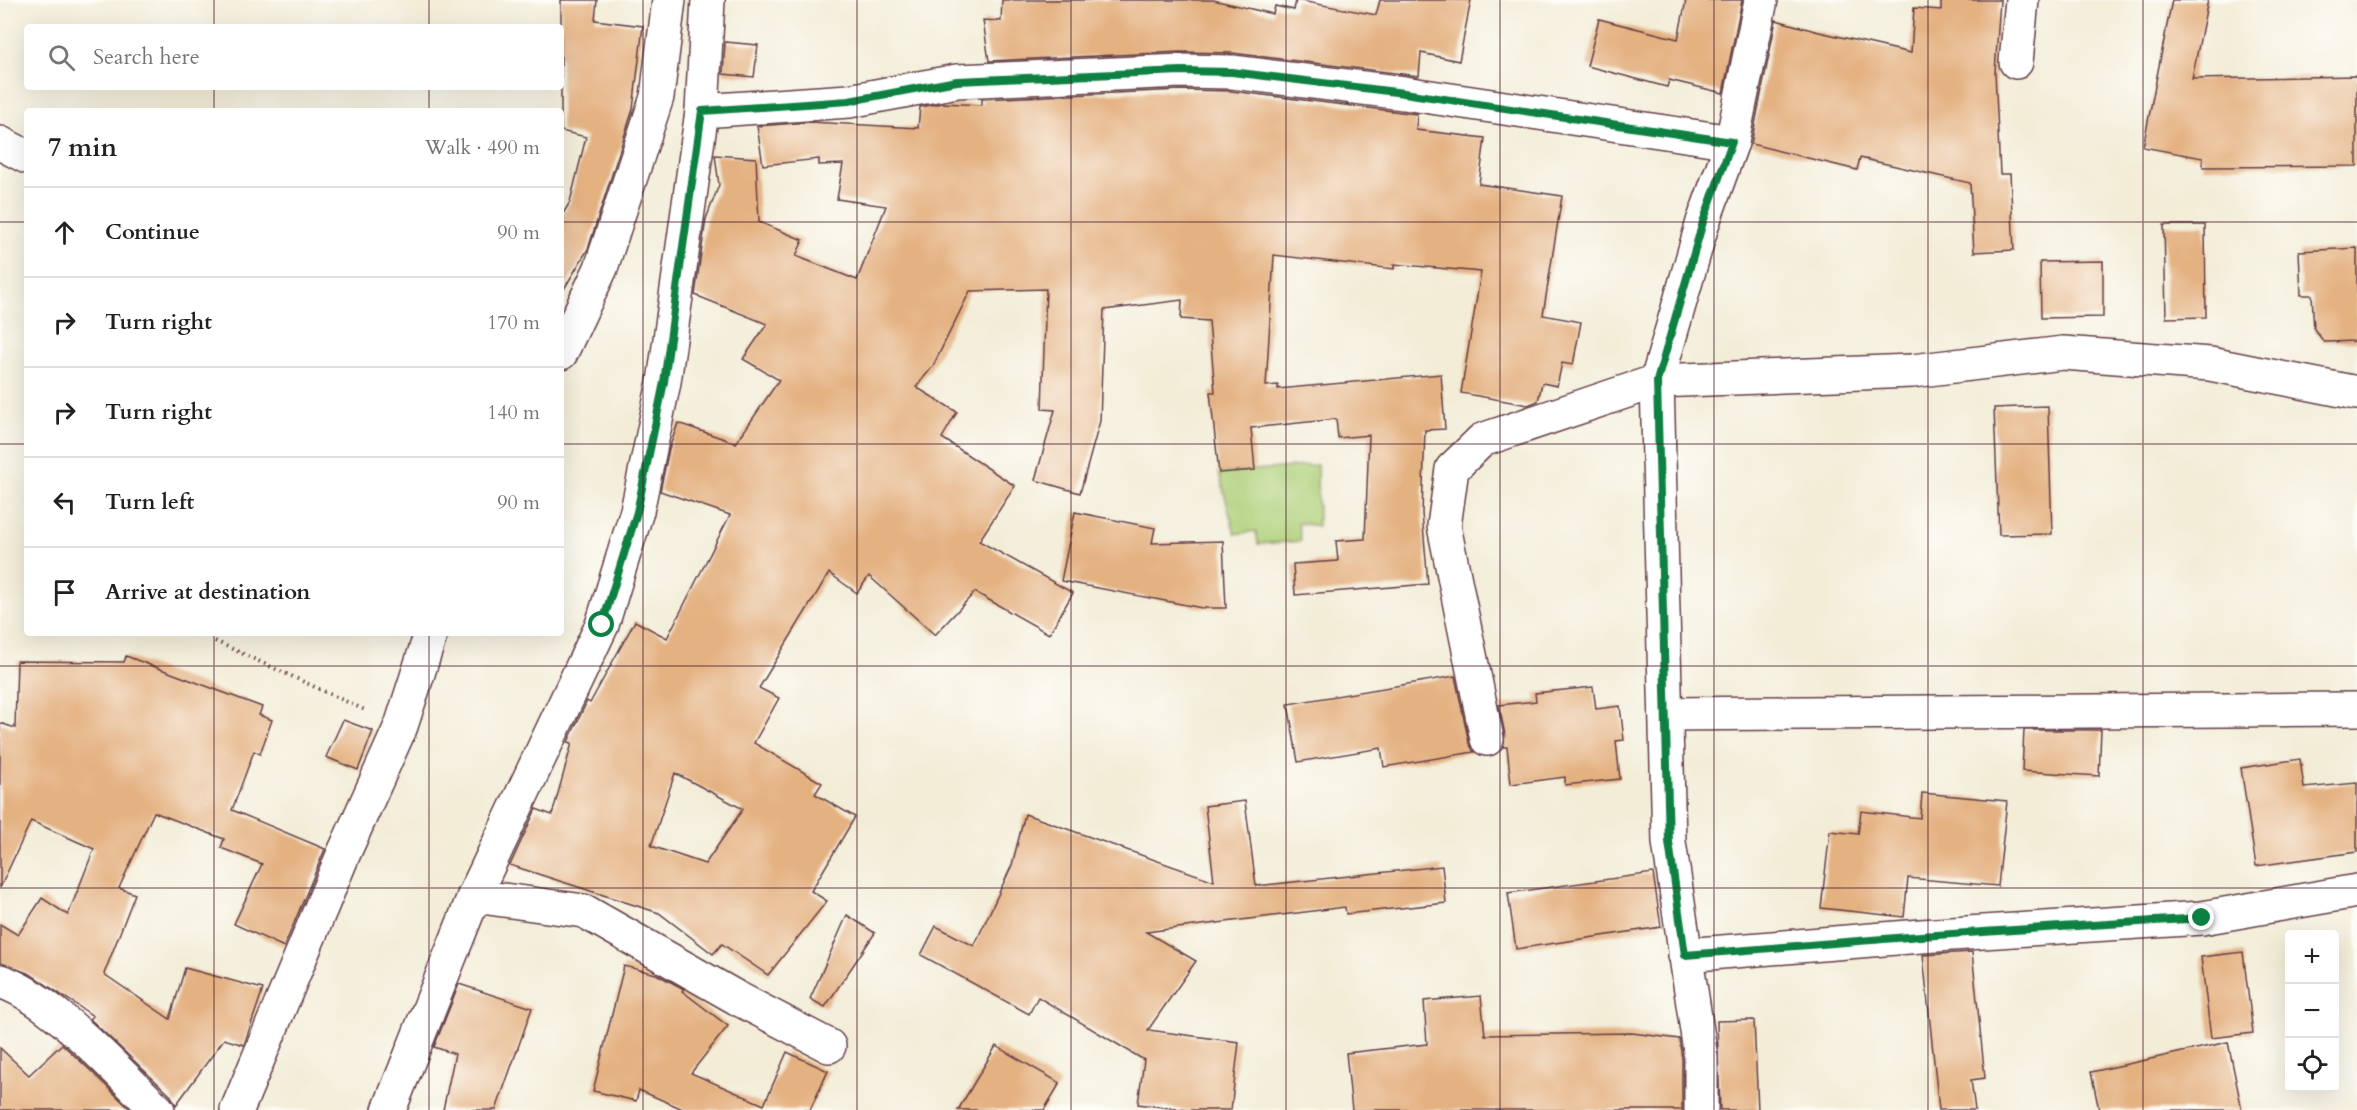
<!DOCTYPE html>
<meta charset="utf-8">
<style>
:root{--surface:#fff;--page:#f2f2f2;--text:#202124;--muted:#757577;--line:#e0e0e0}
body{margin:0;font-family:Cardo,serif;background:var(--page);color:var(--text)}
.controls{position:absolute;right:18px;bottom:18px;display:grid;overflow:hidden;border-radius:6px;box-shadow:0 6px 24px #0002}
.controls button{width:54px;height:54px;display:grid;place-items:center;padding:0;border:0;border-bottom:2px solid var(--line);background:var(--surface);color:var(--text);font:30px sans-serif}
.stop{position:absolute;width:18px;height:18px;margin:-14px;border:4px solid #0b8043;border-radius:50%;background:#fff}
.stop.end{background:#0b8043;border-color:#fff;box-shadow:0 2px 6px #0008}
.list{margin:0;padding:0;list-style:none}
h2{display:flex;justify-content:space-between;align-items:center;height:78px;margin:0;padding:0 24px;font-size:26px}
h2 small{font-size:20px;font-weight:400;color:var(--muted)}
.list li{display:grid;grid-template-columns:39px 1fr auto;gap:18px;align-items:center;box-sizing:border-box;height:90px;padding:0 24px;border-top:2px solid var(--line)}
.list b{display:block;font-size:22px;white-space:nowrap}
.list em{font-size:20px;font-style:normal;color:var(--muted)}
.icon{flex:none;width:33px;height:33px;fill:none;stroke:currentColor;stroke-width:2;stroke-linecap:round;stroke-linejoin:round}
.map{position:relative;flex:none;width:2357px;height:1110px;overflow:hidden}
.search{position:absolute;background:var(--surface);box-shadow:0 6px 24px #0002;left:24px;top:24px;width:540px;height:66px;display:flex;align-items:center;gap:15px;box-sizing:border-box;padding:0 21px;border-radius:6px;color:var(--muted);font-size:22px}
.panel{position:absolute;background:var(--surface);box-shadow:0 6px 24px #0002;left:24px;top:108px;width:540px;height:528px;border-radius:6px}
.map>svg:first-child{display:block}
.green{fill:#aed079;stroke:#7c7852;stroke-width:1.5}
.building{fill:#e4b181;fill-rule:evenodd}
.lines{fill:none;stroke-linecap:round;stroke-linejoin:round}
.minor-casing{stroke:#633e45;stroke-width:36}
.path{stroke:#633e45;stroke-width:4;stroke-dasharray:1.5 4.5;stroke-linecap:butt}
.minor{stroke:#fff;stroke-width:33}
.route{stroke:#0b8043;stroke-width:8}
.grid{fill:none;stroke:#4a1f2b;stroke-width:1.5;stroke-opacity:0.55}
</style>
<div class="map">
<svg width="2357" height="1110" viewBox="0 0 2357 1110">
<rect width="100%" height="100%" fill="#fdfcf7"/>
<filter id="ink" filterUnits="userSpaceOnUse"><feTurbulence type="fractalNoise" baseFrequency=".0167" numOctaves="2"/><feDisplacementMap in="SourceGraphic" scale="12" xChannelSelector="R" yChannelSelector="G"/><feConvolveMatrix kernelMatrix="1 2 1 2 8 2 1 2 1" color-interpolation-filters="sRGB"/></filter>
<filter id="wash" filterUnits="userSpaceOnUse"><feTurbulence type="fractalNoise" baseFrequency=".008" numOctaves="4" result="noise"/><feDisplacementMap in="SourceGraphic" scale="24" xChannelSelector="R" yChannelSelector="G"/><feGaussianBlur stdDeviation="1.35" result="paint"/><feColorMatrix in="noise" values="0 0 0 0 0 0 0 0 0 0 0 0 0 0 0 0 0 1.4 0 .05"/><feComposite in="paint" operator="in"/></filter>
<g filter="url(#wash)">
<rect width="100%" height="100%" fill="#f3edd8"/>
<polygon class="green" points="1317,465 1318,526 1298,523 1301,541 1258,544 1256,531 1235,534 1219,473"/>
<g id="blocks">
<g class="building">
<polygon points="561,0 597,0 595,20 643,26 633,109 588,249 561,294 561,217 570,202 586,137 561,131"/>
<polygon points="1002,0 1213,0 1273,14 1275,6 1294,10 1296,0 1376,15 1380,0 1471,0 1459,61 1421,53 1419,76 1232,53 1180,52 989,61 983,20 1001,21"/>
<polygon points="1686,0 1742,0 1723,93 1669,80 1667,87 1587,66 1599,19 1678,39"/>
<polygon points="1941,0 2000,0 1995,72 2000,174 2010,174 2014,250 1974,252 1970,183 1860,158 1857,170 1751,144 1776,20 1815,31 1911,53 1914,8 1941,10"/>
<polygon points="2172,0 2208,0 2192,79 2357,76 2357,166 2203,167 2203,158 2143,147"/>
<polygon points="725,42 758,45 754,77 723,74"/>
<path d="M1181,90L1231,91L1417,114L1416,130L1485,138L1479,184L1562,196L1543,315L1581,322L1573,365L1562,363L1557,386L1542,383L1538,401L1528,405L1461,393L1481,272L1394,264V269L1274,255L1266,386L1278,385V389L1441,374L1445,429L1425,430L1422,513L1428,584L1295,595L1293,564L1338,561L1336,541L1365,539L1369,435L1338,438L1336,419L1251,428L1255,470L1219,473L1210,392H1215L1209,321L1181,319L1182,300L1104,310L1100,421L1080,493L1035,480L1055,410L1042,409L1046,289L970,291L933,366L916,387L957,412L942,438L1015,486L979,541L1073,593L1049,634L975,592L935,635L869,576L857,593L829,573L759,688L779,698L754,743L822,783L815,794L855,817L811,891L827,901L768,975L722,944L713,954L659,913L510,865L536,809L552,815L572,743L568,742L587,701L590,703L635,621L667,638L730,515L660,491L669,449L678,423L736,443L779,380L743,359L767,324L695,295L706,219L719,185L715,155L756,158L759,222L803,240L796,256L857,280L886,206L837,199L843,164L819,165V159L763,165L757,126L810,122L918,128L920,107L943,103L982,105V99ZM675,773L743,809L705,864L651,846Z"/>
<polygon points="2164,225 2205,225 2206,317 2166,318"/>
<polygon points="2357,248 2357,341 2324,342 2314,329 2312,295 2301,295 2299,251"/>
<polygon points="2103,261 2103,317 2041,318 2040,262"/>
<polygon points="2048,406 2052,534 1999,535 1994,408"/>
<polygon points="1075,512 1155,528 1152,543 1223,541 1226,608 1202,608 1061,581"/>
<polygon points="126,656 262,707 259,715 272,720 260,754 254,751 232,810 325,849 284,947 234,924 262,864 221,848 224,839 154,812 119,888 135,894 104,974 170,1019 185,968 263,989 244,1045 224,1039 176,1105 171,1096 90,1019 93,1016 30,974 0,963 0,924 18,935 42,898 68,915 94,849 31,821 0,888 0,723 15,728 17,661 124,662"/>
<polygon points="1455,676 1469,743 1474,752 1384,767 1381,748 1298,762 1288,704"/>
<polygon points="1593,687 1596,709 1620,706 1624,740 1616,741 1620,779 1565,785 1565,777 1511,784 1507,747 1503,747 1505,735 1499,705 1536,701 1535,693"/>
<polygon points="343,720 373,731 358,770 326,757"/>
<polygon points="2024,730 2101,730 2099,776 2022,771"/>
<polygon points="2300,759 2304,788 2357,783 2357,852 2256,866 2241,768"/>
<polygon points="1922,793 2007,801 1998,886 1908,878 1904,917 1821,908 1830,831 1858,834 1861,811 1920,818"/>
<polygon points="1245,801 1256,886 1442,866 1446,903 1346,914 1345,907 1146,932 1196,961 1148,1030 1239,1042 1231,1110 1187,1110 1138,1104 1144,1060 1038,997 1029,1014 921,955 936,926 974,946 1012,865 1025,814 1214,881 1205,806"/>
<polygon points="1653,873 1661,927 1516,949 1508,893"/>
<polygon points="847,915 875,933 825,1007 810,999"/>
<polygon points="1972,952 1985,1078 1971,1080 1975,1110 1939,1110 1923,955"/>
<polygon points="2243,952 2253,1033 2211,1038 2201,957"/>
<polygon points="624,966 656,974 684,989 682,991 728,1026 691,1073 764,1105 787,1052 828,1071 810,1110 685,1110 639,1090 636,1101 593,1091"/>
<polygon points="459,984 532,1008 496,1110 443,1110 455,1054 434,1047"/>
<polygon points="1481,996 1485,1035 1632,1033 1679,1039 1682,1059 1682,1110 1352,1110 1346,1053 1427,1044 1424,1001"/>
<polygon points="1754,1020 1758,1110 1720,1110 1717,1021"/>
<polygon points="2228,1042 2242,1110 2099,1110 2091,1072"/>
<polygon points="62,1044 91,1071 131,1110 0,1110 0,1048 29,1075"/>
<polygon points="996,1046 1060,1083 1044,1110 958,1110"/>
</g>
</g>
</g>
<g filter="url(#ink)">
<use href="#blocks" fill-opacity="0" stroke="#633e45" stroke-width="1.5"/>
<g class="lines">
<defs>
<g id="minor">
<polyline points="2016,62 2022,0"/>
<polyline points="702,111 849,101 957,81 1181,71 1232,72 1404,93 1732,142"/>
<polyline points="0,143 27,157"/>
<polyline points="561,353 601,268 657,97 669,0"/>
<polyline points="1666,714 2357,709"/>
<polyline points="1487,739 1444,526 1452,469 1482,440 1657,381 1912,371 2063,353 2210,364 2357,393"/>
<polyline points="474,896 584,911 737,998 829,1046"/>
<polyline points="1685,955 1921,936 2202,918 2357,891"/>
<path d="M0,981C51,997 118,1073 158,1110"/>
<polyline points="237,1110 343,855 401,726 431,633"/>
<polyline points="389,1110 474,896 602,625 637,511 664,382 702,111 708,0"/>
<polyline points="1701,1110 1701,1058 1669,842 1657,381 1703,222 1732,142 1761,0"/>
</g>
</defs>
<use href="#minor" class="minor-casing"/>
<polyline class="path" points="215,641 367,711"/>
<use href="#minor" class="minor"/>
</g>
</g>
<g class="lines" filter="url(#ink)">
<polyline class="route" points="602,625 637,512 664,382 702,111 849,101 957,81 1181,71 1232,72 1404,93 1732,142 1703,222 1657,381 1669,842 1685,955 1921,936 2202,918"/>
</g>
<path class="grid" d="M214,0V27M429,0V27M643,0V1110M857,0V1110M1071,0V1110M1286,0V1110M1500,0V1110M1714,0V1110M1928,0V1110M2143,0V1110M214,87V111M429,87V111M0,222H27M561,222H2357M0,444H27M561,444H2357M214,633V1110M429,633V1110M0,666H2357M0,888H2357"/>
</svg>
<div class="controls">
<button>+</button>
<button>−</button>
<button><svg class="icon" aria-label="locate" viewBox="0 0 24 24"><circle cx="12" cy="12" r="6"/><path d="M12 2v4M12 18v4M2 12h4M18 12h4"/></svg></button>
</div>
<div class="stop" style="left:602px;top:625px"></div>
<div class="stop end" style="left:2202px;top:918px"></div>
<div class="search"><svg class="icon" aria-label="search" viewBox="0 0 24 24"><circle cx="10" cy="10" r="6"/><path d="M15 15l6 6"/></svg>Search here</div>
<section class="panel">
<h2>7 min<small>Walk · 490 m</small></h2>
<ul class="list">
<li><svg class="icon" aria-label="ahead" viewBox="0 0 24 24"><path d="M12 20V5M6 11l6-6 6 6"/></svg><div><b>Continue</b></div><em>90 m</em></li>
<li><svg class="icon" aria-label="right" viewBox="0 0 24 24"><path d="M7 20v-9h11M14 6l5 5-5 5"/></svg><div><b>Turn right</b></div><em>170 m</em></li>
<li><svg class="icon" aria-label="right" viewBox="0 0 24 24"><path d="M7 20v-9h11M14 6l5 5-5 5"/></svg><div><b>Turn right</b></div><em>140 m</em></li>
<li><svg class="icon" aria-label="left" viewBox="0 0 24 24"><path d="M17 20v-9H6M10 6l-5 5 5 5"/></svg><div><b>Turn left</b></div><em>90 m</em></li>
<li><svg class="icon" aria-label="arrive" viewBox="0 0 24 24"><path d="M6 21V4h12l-3 4 3 4H6"/></svg><div><b>Arrive at destination</b></div></li>
</ul>
</section>
</div>
